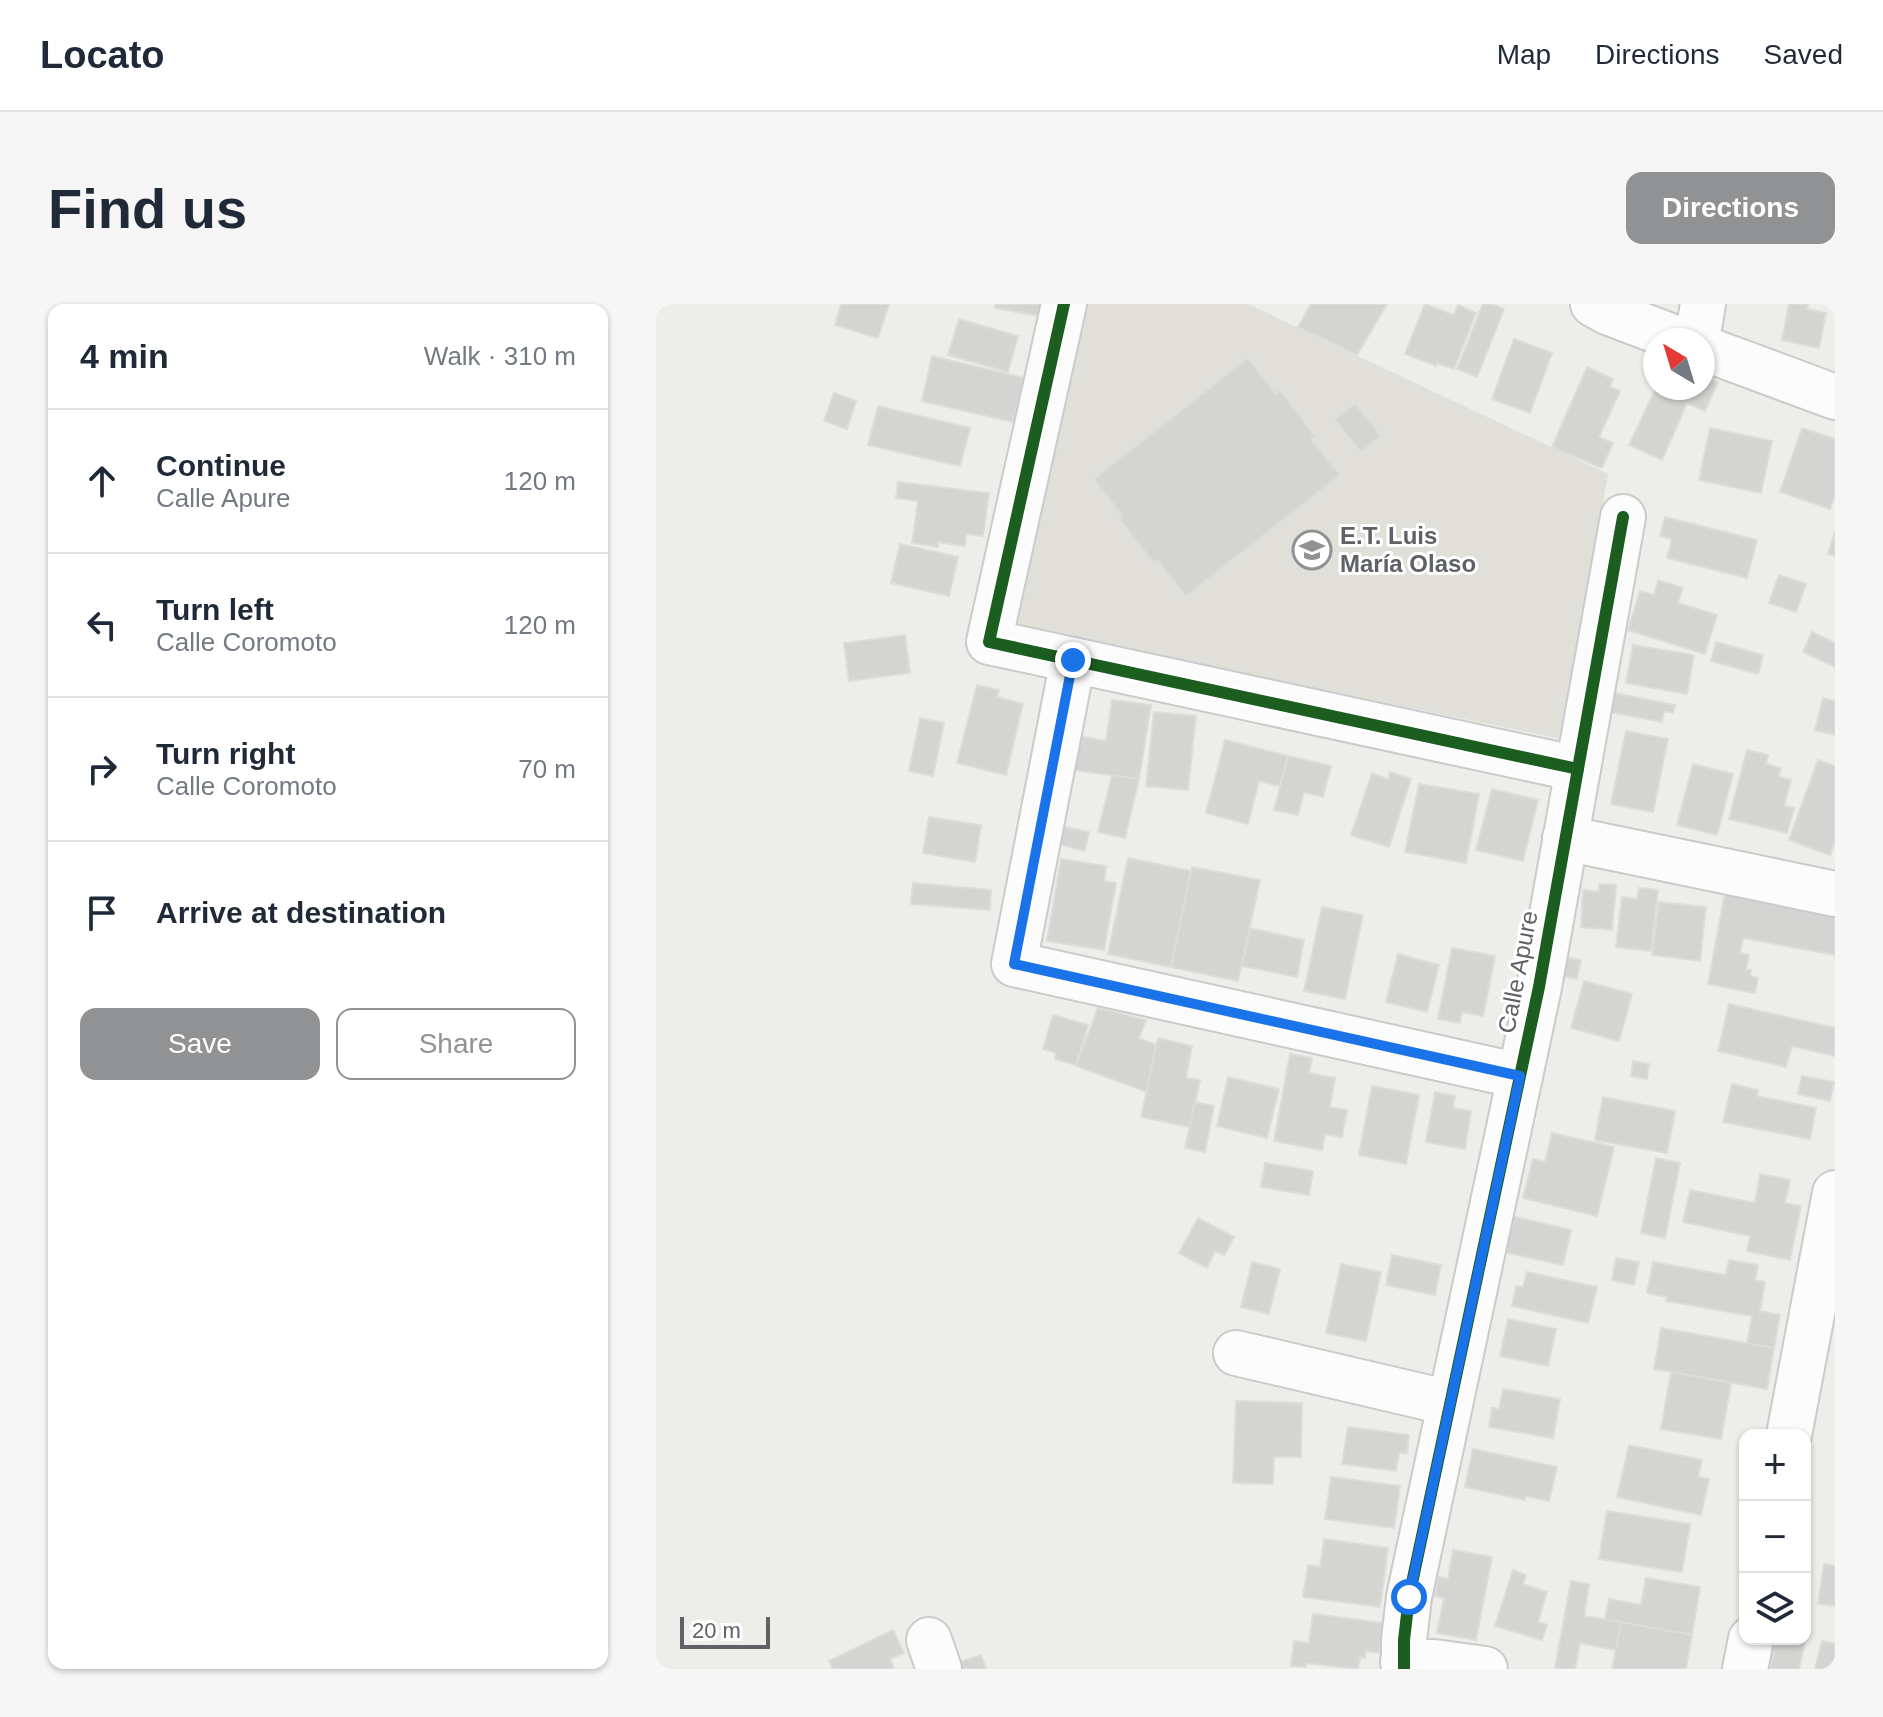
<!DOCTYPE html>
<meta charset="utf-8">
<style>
:root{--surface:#fff;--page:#f6f6f7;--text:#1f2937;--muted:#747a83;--line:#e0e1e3;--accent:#909294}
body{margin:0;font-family:Arial,sans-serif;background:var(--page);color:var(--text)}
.controls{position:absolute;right:24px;bottom:24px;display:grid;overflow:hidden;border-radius:16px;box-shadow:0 2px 6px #0004}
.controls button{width:72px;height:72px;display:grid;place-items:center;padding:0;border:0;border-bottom:2px solid var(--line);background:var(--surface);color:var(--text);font:40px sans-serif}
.compass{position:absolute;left:987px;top:24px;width:72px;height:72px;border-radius:50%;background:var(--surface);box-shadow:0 2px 6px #0004;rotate:322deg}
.scale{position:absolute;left:24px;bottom:20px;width:90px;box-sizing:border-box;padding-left:8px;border:4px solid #5e6166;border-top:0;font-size:22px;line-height:28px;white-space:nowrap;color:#5e6166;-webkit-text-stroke:6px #fff;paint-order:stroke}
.stop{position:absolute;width:24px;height:24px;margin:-18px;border:6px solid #1a73e8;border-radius:50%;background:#fff}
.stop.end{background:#1a73e8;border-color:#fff;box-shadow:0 2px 8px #0008}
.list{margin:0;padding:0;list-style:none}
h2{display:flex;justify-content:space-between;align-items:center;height:104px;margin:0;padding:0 32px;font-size:34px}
h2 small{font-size:26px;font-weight:400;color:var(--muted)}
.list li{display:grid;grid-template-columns:52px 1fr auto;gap:24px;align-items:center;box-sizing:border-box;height:144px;padding:0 32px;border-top:2px solid var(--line)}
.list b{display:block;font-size:30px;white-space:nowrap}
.list p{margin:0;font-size:26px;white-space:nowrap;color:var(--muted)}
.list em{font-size:26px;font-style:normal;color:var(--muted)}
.actions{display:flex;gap:16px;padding:24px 32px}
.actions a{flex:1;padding:18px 0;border:2px solid var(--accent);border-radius:16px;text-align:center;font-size:28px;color:var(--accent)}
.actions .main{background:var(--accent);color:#fff}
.icon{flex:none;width:44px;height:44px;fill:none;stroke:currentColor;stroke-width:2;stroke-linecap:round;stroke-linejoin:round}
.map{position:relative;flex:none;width:1179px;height:1365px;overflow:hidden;border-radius:16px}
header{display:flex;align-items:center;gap:48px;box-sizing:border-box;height:112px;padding:0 40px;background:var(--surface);border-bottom:2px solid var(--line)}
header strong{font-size:38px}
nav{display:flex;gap:44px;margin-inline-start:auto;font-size:28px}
.intro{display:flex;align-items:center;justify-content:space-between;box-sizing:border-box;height:192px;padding:0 48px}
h1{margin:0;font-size:56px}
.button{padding:20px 36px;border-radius:16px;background:var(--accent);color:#fff;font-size:28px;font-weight:700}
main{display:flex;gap:48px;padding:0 48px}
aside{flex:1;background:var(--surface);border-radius:16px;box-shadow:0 2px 6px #0004}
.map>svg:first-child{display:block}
.education{fill:#e0dfd9}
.building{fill:#d4d4d2;stroke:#dcdcd8;stroke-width:2}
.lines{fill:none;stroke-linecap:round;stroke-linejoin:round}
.minor-casing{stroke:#cacbca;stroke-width:48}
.minor{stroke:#fcfcfc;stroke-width:44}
.cycleway-casing{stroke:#fff;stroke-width:17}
.cycleway{stroke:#1b5e20;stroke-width:12}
.route{stroke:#1a73e8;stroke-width:10}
.labels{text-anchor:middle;stroke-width:6;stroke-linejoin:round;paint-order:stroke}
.poi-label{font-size:24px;font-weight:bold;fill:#5e6166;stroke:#fff;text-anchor:start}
.street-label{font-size:24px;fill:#5e6166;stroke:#fff}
</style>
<header>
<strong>Locato</strong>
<nav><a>Map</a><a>Directions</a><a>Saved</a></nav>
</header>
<div class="intro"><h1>Find us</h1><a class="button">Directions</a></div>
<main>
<aside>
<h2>4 min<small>Walk · 310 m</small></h2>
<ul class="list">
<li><svg class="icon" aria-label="ahead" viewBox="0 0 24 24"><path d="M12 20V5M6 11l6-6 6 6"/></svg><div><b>Continue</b><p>Calle Apure</p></div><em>120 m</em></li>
<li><svg class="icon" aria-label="left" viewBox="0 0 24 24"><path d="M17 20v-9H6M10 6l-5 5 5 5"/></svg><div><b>Turn left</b><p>Calle Coromoto</p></div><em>120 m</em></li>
<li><svg class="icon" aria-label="right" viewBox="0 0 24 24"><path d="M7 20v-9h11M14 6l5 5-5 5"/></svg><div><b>Turn right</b><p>Calle Coromoto</p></div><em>70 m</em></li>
<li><svg class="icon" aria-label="arrive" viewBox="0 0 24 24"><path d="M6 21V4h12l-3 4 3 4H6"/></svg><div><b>Arrive at destination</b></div></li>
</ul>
<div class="actions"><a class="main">Save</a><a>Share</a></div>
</aside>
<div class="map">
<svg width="1179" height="1365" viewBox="0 0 1179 1365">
<rect width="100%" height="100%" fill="#edede9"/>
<polygon class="education" points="429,0 592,0 952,170 905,435 357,322"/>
<g class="building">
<polygon points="185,0 233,0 222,34 179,21"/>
<polygon points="340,0 391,0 389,13 339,4"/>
<polygon points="655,0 731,0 701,51 642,23"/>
<polygon points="769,0 798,11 802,1 820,9 798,65 781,59 780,62 749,50"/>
<polygon points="827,0 836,0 848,5 821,73 801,65"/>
<polygon points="1133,0 1152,0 1151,5 1170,9 1163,44 1126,36"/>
<polygon points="303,15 362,32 352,68 292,51"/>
<polygon points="858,35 896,49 874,109 836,95"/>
<polygon points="276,52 368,74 357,118 266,97"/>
<polygon points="592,54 620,90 624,87 659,132 655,135 684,171 530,292 501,256 498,259 463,214 466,211 438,175"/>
<polygon points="931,63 957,75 954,83 964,87 943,133 957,139 946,164 896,143"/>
<polygon points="1047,72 1062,78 1049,107 1031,99 1006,156 973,141 1000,84 1047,84"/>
<polygon points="178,89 200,97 191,125 168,117"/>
<polygon points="699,100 725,132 705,148 679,116"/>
<polygon points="222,102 314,124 304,162 212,141"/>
<polygon points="1054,124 1116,137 1105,189 1043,176"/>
<polygon points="1146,124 1179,135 1179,191 1174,205 1124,188"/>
<polygon points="242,178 333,189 327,232 310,230 309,242 282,238 282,243 256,239 262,197 240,194"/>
<polygon points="1009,213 1101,236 1091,274 1011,254 1016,235 1004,232"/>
<polygon points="1179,227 1179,252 1172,250"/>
<polygon points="244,240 302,253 293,292 235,279"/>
<polygon points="1123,271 1150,280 1140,308 1113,299"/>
<polygon points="1002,276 1027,284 1022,299 1061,311 1049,350 972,326 984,287 998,291"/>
<polygon points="1156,328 1179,339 1179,363 1147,348"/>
<polygon points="249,331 254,369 193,377 188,339"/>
<polygon points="1060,338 1107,351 1102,370 1055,357"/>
<polygon points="977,341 1038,351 1031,390 970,379"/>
<polygon points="321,381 343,386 341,393 367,400 350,471 301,459"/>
<polygon points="953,388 1019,401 1017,409 1008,407 1006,418 949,407"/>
<polygon points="1167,394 1179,397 1179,431 1159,426"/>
<polygon points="456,396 495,401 483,475 417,466 422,432 450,437"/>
<polygon points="498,408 540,412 532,486 490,482"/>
<polygon points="264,414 288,419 277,472 253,467"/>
<polygon points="970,427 1012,435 997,508 955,500"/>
<polygon points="569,436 632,452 624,482 603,477 592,520 550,509"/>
<polygon points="1091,446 1112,451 1110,460 1125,464 1123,473 1135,476 1128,502 1138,504 1131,529 1073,515"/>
<polygon points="632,452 675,462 667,493 648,488 642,511 618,506"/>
<polygon points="1162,456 1179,462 1179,536 1174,551 1133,536"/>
<polygon points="1037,460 1077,470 1061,531 1021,521"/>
<polygon points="734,468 755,475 733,543 695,531 716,469 732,475"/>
<polygon points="456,471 483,475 469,534 442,528"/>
<polygon points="763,480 823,490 810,559 749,548"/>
<polygon points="836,485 882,496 867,557 820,546"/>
<polygon points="273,513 325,521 319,558 267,549"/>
<polygon points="406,522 433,528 429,547 402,540"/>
<polygon points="472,554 535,567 515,663 452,650"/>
<polygon points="405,555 450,562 448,577 460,579 448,646 391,637"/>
<polygon points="536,563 604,576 582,677 515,663"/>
<polygon points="257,579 335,586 334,606 255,600"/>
<polygon points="943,580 960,581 956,626 925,623 927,586 943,588"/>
<polygon points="983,584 1002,586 995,647 960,643 966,593 981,595"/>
<polygon points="1069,589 1179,609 1179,651 1087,634 1084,649 1093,651 1090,666 1095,666 1094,672 1102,674 1099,689 1052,680"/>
<polygon points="1003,598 1050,603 1044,657 996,651"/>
<polygon points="666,603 707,611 689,695 648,687"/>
<polygon points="594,624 648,636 641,673 586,662"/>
<polygon points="796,644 839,652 827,712 806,708 804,719 782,715"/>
<polygon points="742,650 783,661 771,708 730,698"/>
<polygon points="904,652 925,656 921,675 900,670"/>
<polygon points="928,677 976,690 963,737 915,724"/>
<polygon points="1073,700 1179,724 1179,752 1136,742 1130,763 1062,747"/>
<polygon points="442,704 490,716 483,734 500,741 491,788 420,762"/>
<polygon points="397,711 432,721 420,761 399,755 400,749 387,745"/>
<polygon points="502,734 536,742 530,774 544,776 534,823 485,813"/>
<polygon points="634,750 656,754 653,769 679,774 674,803 691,806 686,833 669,830 666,846 618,837"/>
<polygon points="977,757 993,760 991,775 975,772"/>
<polygon points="1146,772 1178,778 1174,797 1142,790"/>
<polygon points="572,773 623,785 611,834 561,822"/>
<polygon points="1076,780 1102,786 1101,792 1160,804 1154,835 1067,818"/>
<polygon points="716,782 763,791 750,860 703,851"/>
<polygon points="779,788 799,792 797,804 815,807 809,845 770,838"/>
<polygon points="947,793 1019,807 1011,849 939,836"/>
<polygon points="539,798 558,802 549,848 529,844"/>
<polygon points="896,829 958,843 941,912 867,894 877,855 889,858"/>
<polygon points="1000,854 1024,859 1009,934 985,929"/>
<polygon points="609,859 657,867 653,891 605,883"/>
<polygon points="1104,870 1134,876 1129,899 1145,902 1134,956 1091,947 1094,932 1027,918 1034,886 1099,899"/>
<polygon points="847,910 915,926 907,961 838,946"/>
<polygon points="542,914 578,933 568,951 559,947 551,964 523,949"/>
<polygon points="736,951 785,961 779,991 730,981"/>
<polygon points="960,954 983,958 978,981 956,976"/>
<polygon points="1073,956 1102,961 1099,976 1109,978 1104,1007 1124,1011 1118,1044 1091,1040 1096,1012 1010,997 1011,993 991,989 997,958 1070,971"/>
<polygon points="596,958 624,965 613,1010 585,1003"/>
<polygon points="685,960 725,968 710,1037 670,1029"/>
<polygon points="871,968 941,983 932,1019 856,1002 860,982 867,983"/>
<polygon points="852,1015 900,1025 892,1062 844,1052"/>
<polygon points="1005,1024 1118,1044 1111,1085 998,1065"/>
<polygon points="1015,1068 1075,1079 1065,1135 1005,1125"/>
<polygon points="847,1085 904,1095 897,1134 833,1123 836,1104 843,1105"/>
<polygon points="580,1097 646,1099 645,1153 618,1153 617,1180 577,1179"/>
<polygon points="692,1123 753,1131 751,1149 743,1149 740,1167 686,1160"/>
<polygon points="973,1141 1046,1156 1042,1173 1053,1175 1045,1211 961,1193"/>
<polygon points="817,1145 901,1163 893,1197 870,1192 869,1196 809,1183"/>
<polygon points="675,1173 744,1182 738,1224 669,1215"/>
<polygon points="951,1207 1034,1220 1026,1268 943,1255"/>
<polygon points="668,1235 732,1244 724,1303 647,1293 652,1261 664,1263"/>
<polygon points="797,1246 836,1253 820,1336 781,1329 788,1294 779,1292 782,1273 792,1275"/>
<polygon points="1168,1260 1179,1262 1179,1302 1162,1300"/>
<polygon points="857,1266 870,1271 867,1280 891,1288 882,1318 891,1321 886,1336 839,1322"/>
<polygon points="990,1274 1044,1283 1036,1331 949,1316 953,1295 985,1301"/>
<polygon points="915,1277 933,1280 928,1312 965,1318 960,1346 924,1339 919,1365 901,1365 899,1364"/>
<polygon points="657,1310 727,1319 723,1349 710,1347 709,1354 704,1353 702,1365 650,1359 650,1363 635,1362 638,1337 653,1339"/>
<polygon points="965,1318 1036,1331 1030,1365 956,1365"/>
<polygon points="237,1326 248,1349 234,1355 238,1365 177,1365 173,1357"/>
<polygon points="1120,1335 1149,1339 1143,1365 1114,1365"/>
<polygon points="1166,1337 1179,1340 1179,1365 1159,1365"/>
<polygon points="325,1351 330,1365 300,1365 298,1360"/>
</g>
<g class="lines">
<defs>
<g id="minor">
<polyline points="408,0 333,338 922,465"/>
<polyline points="937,0 951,8 1025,36"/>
<polyline points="1041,36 1047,0"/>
<polyline points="1047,44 1179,93"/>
<polyline points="417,356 358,660 864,772"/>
<polyline points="909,534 1179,590"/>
<polyline points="580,1049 794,1099"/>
<polyline points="1133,1131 1179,889"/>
<polyline points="273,1336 283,1365"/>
<polyline points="747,1358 778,1358 829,1365"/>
<polyline points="748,1365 748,1336 753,1293 883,683 967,213"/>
<polyline points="1089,1365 1095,1335"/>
</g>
</defs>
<use href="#minor" class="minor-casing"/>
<use href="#minor" class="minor"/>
<defs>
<g id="cycleway">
<polyline points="408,0 333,338 922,465"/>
<polyline points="748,1365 748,1336 753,1293 883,683 967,213"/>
</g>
</defs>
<use href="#cycleway" class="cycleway-casing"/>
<use href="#cycleway" class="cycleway"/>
</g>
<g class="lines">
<polyline class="route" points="417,356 358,660 864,772 753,1293"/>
</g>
<defs>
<symbol id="school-ring" viewBox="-11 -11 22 22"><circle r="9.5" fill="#fff" stroke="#909294" stroke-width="1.5"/><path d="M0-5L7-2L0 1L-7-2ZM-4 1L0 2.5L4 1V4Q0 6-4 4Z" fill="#909294"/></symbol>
</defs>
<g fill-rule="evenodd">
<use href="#school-ring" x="634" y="224" width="44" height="44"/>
</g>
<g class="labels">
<g class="poi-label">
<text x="684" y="240">E.T. Luis<tspan x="684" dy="28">María Olaso</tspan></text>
</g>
<g class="street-label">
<text transform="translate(862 668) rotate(-79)" y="8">Calle Apure</text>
</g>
</g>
</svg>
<div class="controls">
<button>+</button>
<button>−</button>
<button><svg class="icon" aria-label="layers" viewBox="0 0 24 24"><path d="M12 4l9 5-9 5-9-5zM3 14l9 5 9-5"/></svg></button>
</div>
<svg class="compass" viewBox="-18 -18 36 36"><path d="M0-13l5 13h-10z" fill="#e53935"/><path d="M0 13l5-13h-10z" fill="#747a83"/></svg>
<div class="scale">20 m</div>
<div class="stop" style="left:753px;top:1293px"></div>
<div class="stop end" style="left:417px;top:356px"></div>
</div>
</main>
